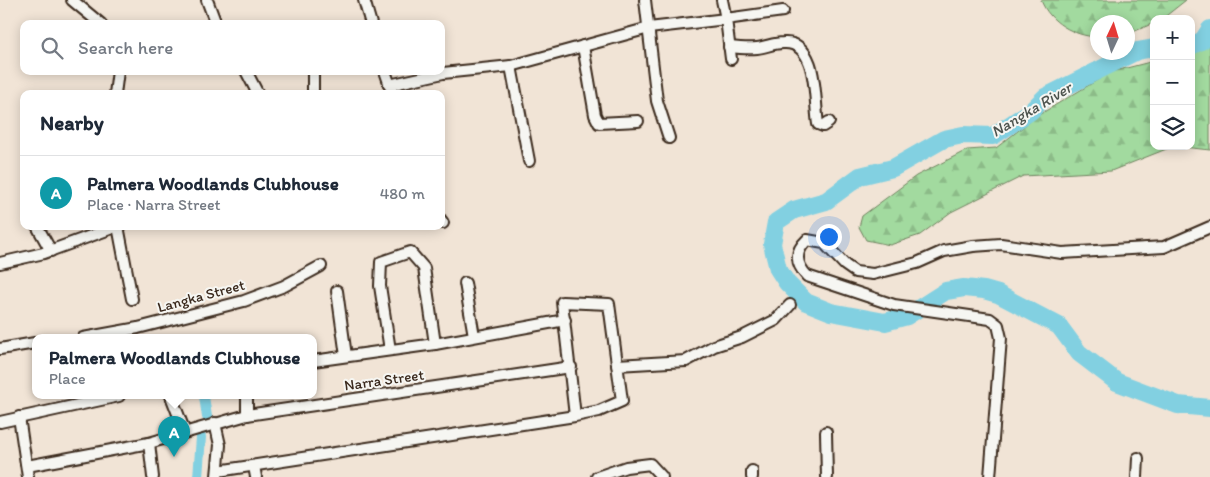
<!DOCTYPE html>
<meta charset="utf-8">
<style>
:root{--surface:#fff;--page:#f2f2f3;--text:#1f2937;--muted:#747a83;--line:#e0e1e3;--accent:#1f6fb2}
body{margin:0;font-family:Itim,sans-serif;background:var(--page);color:var(--text)}
.controls{position:absolute;right:15px;top:15px;display:grid;overflow:hidden;border-radius:10px;box-shadow:0 2px 12px #0003}
.controls button{width:45px;height:45px;display:grid;place-items:center;padding:0;border:0;border-bottom:1px solid var(--line);background:var(--surface);color:var(--text);font:25px sans-serif}
.compass{position:absolute;left:1090px;top:15px;width:45px;height:45px;border-radius:50%;background:var(--surface);box-shadow:0 2px 12px #0003;rotate:4deg}
.you{position:absolute;left:828px;top:236px;width:18px;height:18px;margin:-12px;border:4px solid #fff;border-radius:50%;background:#1a73e8;box-shadow:0 0 0 8px #1a73e833}
.badge{display:grid;place-items:center;width:32px;height:32px;border-radius:50%;background:var(--accent);color:#fff;font-size:16px;font-weight:700}
.pin{position:absolute;translate:-50% -41px;filter:drop-shadow(0 1px 2px #0008)}
.pin::after{content:'';position:absolute;top:26px;width:18px;height:15px;background:inherit;clip-path:polygon(0 0,100% 0,50% 100%)}
.popup{position:absolute;left:32px;top:334px;width:285px;height:65px;box-sizing:border-box;display:grid;place-content:center;border-radius:10px;background:var(--surface);filter:drop-shadow(0 1px 4px #0005);font-size:16px;white-space:nowrap;color:var(--muted)}
.popup b{font-size:19px;color:var(--text)}
.popup::after{content:'';position:absolute;left:50%;top:100%;margin-left:-10px;border:10px solid transparent;border-top-color:var(--surface)}
.list{margin:0;padding:0;list-style:none}
h2{display:flex;justify-content:space-between;align-items:center;height:65px;margin:0;padding:0 20px;font-size:21px}
h2 small{font-size:16px;font-weight:400;color:var(--muted)}
.list li{display:grid;grid-template-columns:32px 1fr auto;gap:15px;align-items:center;box-sizing:border-box;height:75px;padding:0 20px;border-top:1px solid var(--line)}
.list b{display:block;font-size:19px;white-space:nowrap}
.list p{margin:0;font-size:16px;white-space:nowrap;color:var(--muted)}
.list em{font-size:16px;font-style:normal;color:var(--muted)}
.icon{flex:none;width:28px;height:28px;fill:none;stroke:currentColor;stroke-width:2;stroke-linecap:round;stroke-linejoin:round}
.map{position:relative;flex:none;width:1210px;height:477px;overflow:hidden}
.search{position:absolute;background:var(--surface);box-shadow:0 2px 12px #0003;left:20px;top:20px;width:425px;height:55px;display:flex;align-items:center;gap:12px;box-sizing:border-box;padding:0 18px;border-radius:10px;color:var(--muted);font-size:19px}
.panel{position:absolute;background:var(--surface);box-shadow:0 2px 12px #0003;left:20px;top:90px;width:425px;height:140px;border-radius:10px}
.map>svg:first-child{display:block}
.forest{fill:url(#forest-firs);stroke:#6e825e}
.lines{fill:none;stroke-linecap:round;stroke-linejoin:round}
.canal{stroke:#82d0e1;stroke-width:10}
.river{stroke:#82d0e1;stroke-width:18}
.minor-casing{stroke:#3b2a1e;stroke-width:14}
.minor{stroke:#f6f6f2;stroke-width:10}
.labels{text-anchor:middle;stroke-width:4;stroke-linejoin:round;paint-order:stroke}
.street-label{font-size:15px;fill:#3b2a1e;stroke:#f6f6f2}
.water-label{font-size:16px;font-style:italic;fill:#4d544f;stroke:#f6f6f2}
</style>
<div class="map">
<svg width="1210" height="477" viewBox="0 0 1210 477">
<defs>
<pattern id="forest-firs" width="22" height="20" patternUnits="userSpaceOnUse" patternTransform="scale(1.25)"><rect width="22" height="20" fill="#a2da9f"/><path d="M5 1l3.5 6h-7zM16 11l3.5 6h-7z" fill="#8cbb88"/></pattern>
</defs>
<rect width="100%" height="100%" fill="#f1e4d6"/>
<filter id="ink" filterUnits="userSpaceOnUse"><feTurbulence type="fractalNoise" baseFrequency=".02" numOctaves="2"/><feDisplacementMap in="SourceGraphic" scale="10" xChannelSelector="R" yChannelSelector="G"/><feConvolveMatrix kernelMatrix="1 2 1 2 8 2 1 2 1" color-interpolation-filters="sRGB"/></filter>
<g filter="url(#ink)">
<g class="forest">
<path d="M1041,0H1186L1162,19H1154V23L1128,34V22H1098L1097,37C1074,36 1049,22 1041,0Z"/>
<polygon points="1210,45 1210,150 1174,146 1111,171 1023,176 951,212 920,235 890,245 866,240 859,227 862,216 916,176 967,150 996,148 1037,116 1111,72 1154,61 1154,146 1191,146 1191,50"/>
</g>
<g class="lines">
<g class="canal">
<polyline points="204,396 207,417"/>
<polyline points="198,477 201,437"/>
</g>
<g class="river">
<polyline points="1191,46 1203,40 1210,29"/>
<polyline points="1154,48 1137,51 1045,97 1031,111 993,136 963,135 944,139 893,168 860,176 826,201 794,210 776,222 772,244 778,269 787,283 806,302 831,312 885,322 907,316 946,291 964,288 984,290 998,294 1059,326 1079,353 1117,382 1178,405 1210,408"/>
</g>
<defs>
<g id="minor">
<polyline points="72,0 101,24"/>
<polyline points="207,0 216,24"/>
<polyline points="364,0 371,24"/>
<polyline points="645,0 657,101 669,138"/>
<polyline points="583,46 595,115 599,123 638,121"/>
<path d="M729,47C738,48 748,49 757,48C766,47 774,43 783,43C819,40 814,101 818,124L823,126L829,122"/>
<polyline points="731,59 726,19 783,11"/>
<polyline points="511,66 529,161"/>
<polyline points="246,71 258,94"/>
<polyline points="313,71 313,94"/>
<polyline points="385,71 393,94"/>
<polyline points="389,85 443,73 511,66 649,28 726,19 722,0"/>
<polyline points="115,94 118,71"/>
<polyline points="441,220 443,223"/>
<polyline points="37,226 51,251"/>
<polyline points="118,226 132,299"/>
<polyline points="0,263 44,253 118,226"/>
<polyline points="465,283 474,336"/>
<polyline points="337,291 346,356"/>
<polyline points="83,338 138,328 244,301 284,286 321,266"/>
<polyline points="0,349 35,343"/>
<polyline points="390,350 380,286 381,262 410,252 424,268 435,344"/>
<polyline points="313,361 435,344 565,320"/>
<polyline points="617,365 686,361 714,346 742,337 776,320 790,305"/>
<polyline points="171,396 185,432"/>
<polyline points="247,396 247,415"/>
<polyline points="19,417 28,477"/>
<polyline points="0,422 119,396"/>
<polyline points="215,423 220,445 217,476"/>
<polyline points="826,432 827,477"/>
<polyline points="149,443 153,477"/>
<polyline points="27,466 149,443 247,415 571,367"/>
<polyline points="254,466 256,477"/>
<polyline points="218,471 575,416 599,411 622,401 609,304 562,302 575,416"/>
<polyline points="752,471 752,477"/>
<polyline points="597,477 626,467 650,464 662,477"/>
<path d="M990,477L1001,338L998,325L990,319L894,305L807,276C796,264 794,252 807,240L824,243L845,265L855,272L873,274L917,263L944,251L973,246L1001,244L1062,253L1164,247L1210,227"/>
<polyline points="1137,477 1138,458"/>
</g>
</defs>
<use href="#minor" class="minor-casing"/>
<use href="#minor" class="minor"/>
</g>
</g>
<g class="labels">
<g class="street-label">
<text transform="translate(201 296) rotate(-15)" y="5">Langka Street</text>
<text transform="translate(384 380) rotate(-8)" y="5">Narra Street</text>
</g>
<g class="water-label">
<text transform="translate(1031 109) rotate(-31)" y="6">Nangka River</text>
</g>
</g>
</svg>
<div class="controls">
<button>+</button>
<button>−</button>
<button><svg class="icon" aria-label="layers" viewBox="0 0 24 24"><path d="M12 4l9 5-9 5-9-5zM3 14l9 5 9-5"/></svg></button>
</div>
<svg class="compass" viewBox="-18 -18 36 36"><path d="M0-13l5 13h-10z" fill="#e53935"/><path d="M0 13l5-13h-10z" fill="#747a83"/></svg>
<div class="you"></div>
<div class="pin badge" style="left:174px;top:457px;background:#0f9aa8">A</div>
<div class="popup"><b>Palmera Woodlands Clubhouse</b>Place</div>
<div class="search"><svg class="icon" aria-label="search" viewBox="0 0 24 24"><circle cx="10" cy="10" r="6"/><path d="M15 15l6 6"/></svg>Search here</div>
<section class="panel">
<h2>Nearby<small></small></h2>
<ul class="list">
<li><span class="badge" style="background:#0f9aa8">A</span><div><b>Palmera Woodlands Clubhouse</b><p>Place · Narra Street</p></div><em>480 m</em></li>
</ul>
</section>
</div>
